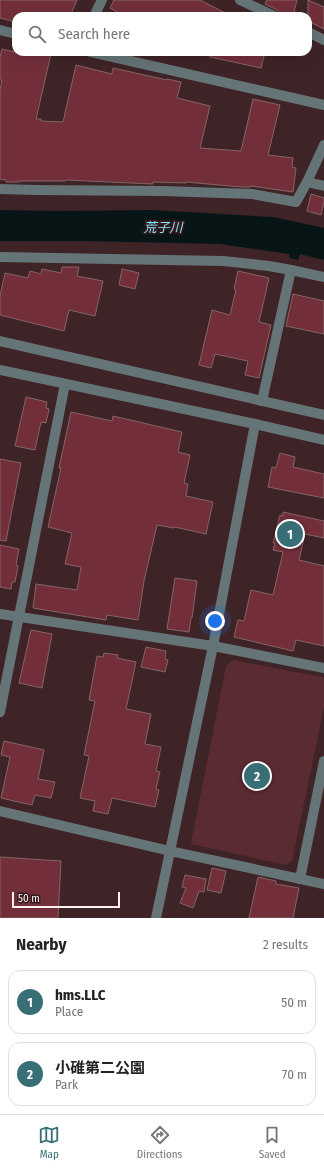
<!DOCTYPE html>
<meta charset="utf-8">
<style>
:root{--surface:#fff;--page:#f6f6f6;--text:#222;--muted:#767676;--line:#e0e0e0;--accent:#386e76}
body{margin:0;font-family:"Fira Sans Condensed","Noto Sans JP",sans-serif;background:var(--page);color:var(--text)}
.scale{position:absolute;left:12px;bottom:10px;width:108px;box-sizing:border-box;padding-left:4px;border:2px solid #fdf1f2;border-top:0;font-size:11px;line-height:14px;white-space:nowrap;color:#fdf1f2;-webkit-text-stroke:3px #351a1e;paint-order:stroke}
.you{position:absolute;left:215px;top:621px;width:14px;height:14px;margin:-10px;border:3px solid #fff;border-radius:50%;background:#1a73e8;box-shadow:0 0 0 6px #1a73e833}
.badge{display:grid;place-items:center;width:26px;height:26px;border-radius:50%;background:var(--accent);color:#fff;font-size:13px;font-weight:700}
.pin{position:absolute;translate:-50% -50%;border:2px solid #fff;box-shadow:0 1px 4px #0006}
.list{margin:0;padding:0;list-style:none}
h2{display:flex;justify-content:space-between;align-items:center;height:52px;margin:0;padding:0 16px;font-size:17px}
h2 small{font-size:13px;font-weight:400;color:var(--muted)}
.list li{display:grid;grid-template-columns:26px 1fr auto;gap:12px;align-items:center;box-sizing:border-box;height:64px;margin:0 8px 8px;padding:0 8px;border:1px solid var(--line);border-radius:12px}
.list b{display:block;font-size:15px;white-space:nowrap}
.list p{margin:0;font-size:13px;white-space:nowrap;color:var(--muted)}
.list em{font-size:13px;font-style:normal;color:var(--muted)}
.icon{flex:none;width:22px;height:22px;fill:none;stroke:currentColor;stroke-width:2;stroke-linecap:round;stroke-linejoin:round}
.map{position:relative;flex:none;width:324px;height:918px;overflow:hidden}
.search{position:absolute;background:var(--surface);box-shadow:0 4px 16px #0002;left:12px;right:12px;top:12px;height:44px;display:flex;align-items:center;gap:10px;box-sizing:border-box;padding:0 14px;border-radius:12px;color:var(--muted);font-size:15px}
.sheet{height:196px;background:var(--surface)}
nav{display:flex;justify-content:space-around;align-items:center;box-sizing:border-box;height:56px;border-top:1px solid var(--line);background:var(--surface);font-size:11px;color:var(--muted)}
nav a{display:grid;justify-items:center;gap:2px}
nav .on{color:var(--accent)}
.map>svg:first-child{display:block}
.green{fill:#5b2b32}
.water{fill:#081517}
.building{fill:#722f3a;stroke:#846467}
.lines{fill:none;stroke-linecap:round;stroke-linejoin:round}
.minor{stroke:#657477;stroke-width:10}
.tertiary{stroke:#657477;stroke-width:10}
.labels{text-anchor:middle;stroke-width:3.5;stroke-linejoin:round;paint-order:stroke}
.water-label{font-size:13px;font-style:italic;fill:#7ee8f9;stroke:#351a1e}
</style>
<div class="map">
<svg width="324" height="918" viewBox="0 0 324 918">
<rect width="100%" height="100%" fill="#3f2427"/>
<polygon class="green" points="233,660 322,677 324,679 324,707 292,861 286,865 191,844 226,666"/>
<polygon class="water" points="0,210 60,211 152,210 273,217 324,228 324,260 300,254 298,260 290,258 289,254 220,244 85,241 0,241"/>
<g class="building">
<polygon points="0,0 77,0 70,16 16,16 16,22 0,18"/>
<polygon points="114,0 200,0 231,16 113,16 116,11 110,8"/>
<polygon points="267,0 297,0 293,16 280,16 280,13 277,10 265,4"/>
<polygon points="308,0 324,7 324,29 308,21"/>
<polygon points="2,49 15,52 43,52 51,54 36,119 41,119 41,121 63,122 76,65 112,74 113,68 167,80 167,79 181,82 177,98 210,106 200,148 241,151 253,99 280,105 268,155 293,158 292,167 296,168 293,192 251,186 251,187 241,187 186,182 186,183 153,182 153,184 66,180 65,181 19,181 19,182 6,182 6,180 0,179 0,90 2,80 0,80 0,57"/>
<polygon points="211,52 265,52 261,68 210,57"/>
<polygon points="311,194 324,198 324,202 321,215 307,211"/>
<polygon points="62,267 79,267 77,276 103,281 95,316 69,310 64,331 0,315 0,296 5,273 28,278 30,271 41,274 42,269 61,273"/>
<polygon points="122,269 139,273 135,289 119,285"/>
<polygon points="238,271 269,278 259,322 271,325 259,378 245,375 248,361 215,354 211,368 199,365 212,310 230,315 236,290 234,289"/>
<polygon points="293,294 324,301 324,334 286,326"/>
<polygon points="26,397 47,402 46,408 49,409 46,423 41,422 35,450 15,446"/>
<polygon points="71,412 112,421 113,416 182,432 178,452 190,455 184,483 188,484 186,496 213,502 206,534 175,527 174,528 157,525 144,581 138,620 107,615 106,620 33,608 36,584 77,590 81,567 65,564 72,533 48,527 61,468 59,468"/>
<polygon points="280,453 295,457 293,467 324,474 324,498 268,487 272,467 276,468"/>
<polygon points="0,459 21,463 6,541 0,540"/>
<polygon points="283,512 324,521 324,538 305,534 299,560 324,566 324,646 296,640 293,651 234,637 238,620 244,621 251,590 273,595 283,552 273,550 275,543 273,543 280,515 283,516"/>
<polygon points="0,545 19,549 16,565 18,566 15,582 12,582 11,589 0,587"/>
<polygon points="175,578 197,581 192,618 191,618 189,632 167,629"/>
<polygon points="31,630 52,634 42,688 19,683"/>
<polygon points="146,647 166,651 165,659 168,660 165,672 141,667"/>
<polygon points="104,653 118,655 117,658 136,662 126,709 151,714 145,744 161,747 156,771 160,772 156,789 159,790 155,807 112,798 108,814 93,811 95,801 80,798 89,756 84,755 95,701 89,700 97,656 103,657"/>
<polygon points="4,741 44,750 38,779 55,782 51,798 35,795 32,805 1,798 10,757 1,755"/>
<polygon points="0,857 61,861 58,918 0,918"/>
<polygon points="212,868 226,871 221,893 207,890"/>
<polygon points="185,875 206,879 204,892 199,891 193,908 180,903 186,888 182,887"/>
<polygon points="258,877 276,881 276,884 299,888 293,918 249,918"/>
</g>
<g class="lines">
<g class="minor">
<polyline points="240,0 274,16"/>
<polyline points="94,16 102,0"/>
<polyline points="0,30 16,34"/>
<polyline points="308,32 324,40"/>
<polyline points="91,52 324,105"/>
<polyline points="307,182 324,186"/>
<polyline points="0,189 35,190 163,191 252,194 296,202 307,182 324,145"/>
<polyline points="0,257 223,261 269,266 291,270"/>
<polyline points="262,401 291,270 324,277"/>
<polyline points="0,614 213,646 324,668"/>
<polyline points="0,712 65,384"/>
<polyline points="300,879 324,761"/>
</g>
<g class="tertiary">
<polyline points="0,341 324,415"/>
<polyline points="0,370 255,424 324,440"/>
<polyline points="0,811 170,851 324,884"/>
<polyline points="156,918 213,646 255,424"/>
</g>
</g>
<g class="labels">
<g class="water-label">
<text x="163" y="232">荒子川</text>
</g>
</g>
</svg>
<div class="scale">50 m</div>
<div class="you"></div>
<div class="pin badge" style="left:290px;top:534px">1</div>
<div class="pin badge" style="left:257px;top:776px">2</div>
<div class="search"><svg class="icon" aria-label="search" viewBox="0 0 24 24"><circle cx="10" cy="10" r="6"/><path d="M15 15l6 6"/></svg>Search here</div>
</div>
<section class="sheet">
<h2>Nearby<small>2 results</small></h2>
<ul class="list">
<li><span class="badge">1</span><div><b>hms.LLC</b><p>Place</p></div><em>50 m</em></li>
<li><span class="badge">2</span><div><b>小碓第二公園</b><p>Park</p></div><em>70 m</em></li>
</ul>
</section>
<nav>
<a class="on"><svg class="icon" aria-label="map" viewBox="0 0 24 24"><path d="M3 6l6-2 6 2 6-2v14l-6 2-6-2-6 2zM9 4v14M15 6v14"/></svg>Map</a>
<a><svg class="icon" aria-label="directions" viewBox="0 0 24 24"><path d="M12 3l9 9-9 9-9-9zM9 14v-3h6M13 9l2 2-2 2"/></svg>Directions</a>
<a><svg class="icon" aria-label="saved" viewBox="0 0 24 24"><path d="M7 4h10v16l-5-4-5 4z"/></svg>Saved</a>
</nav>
